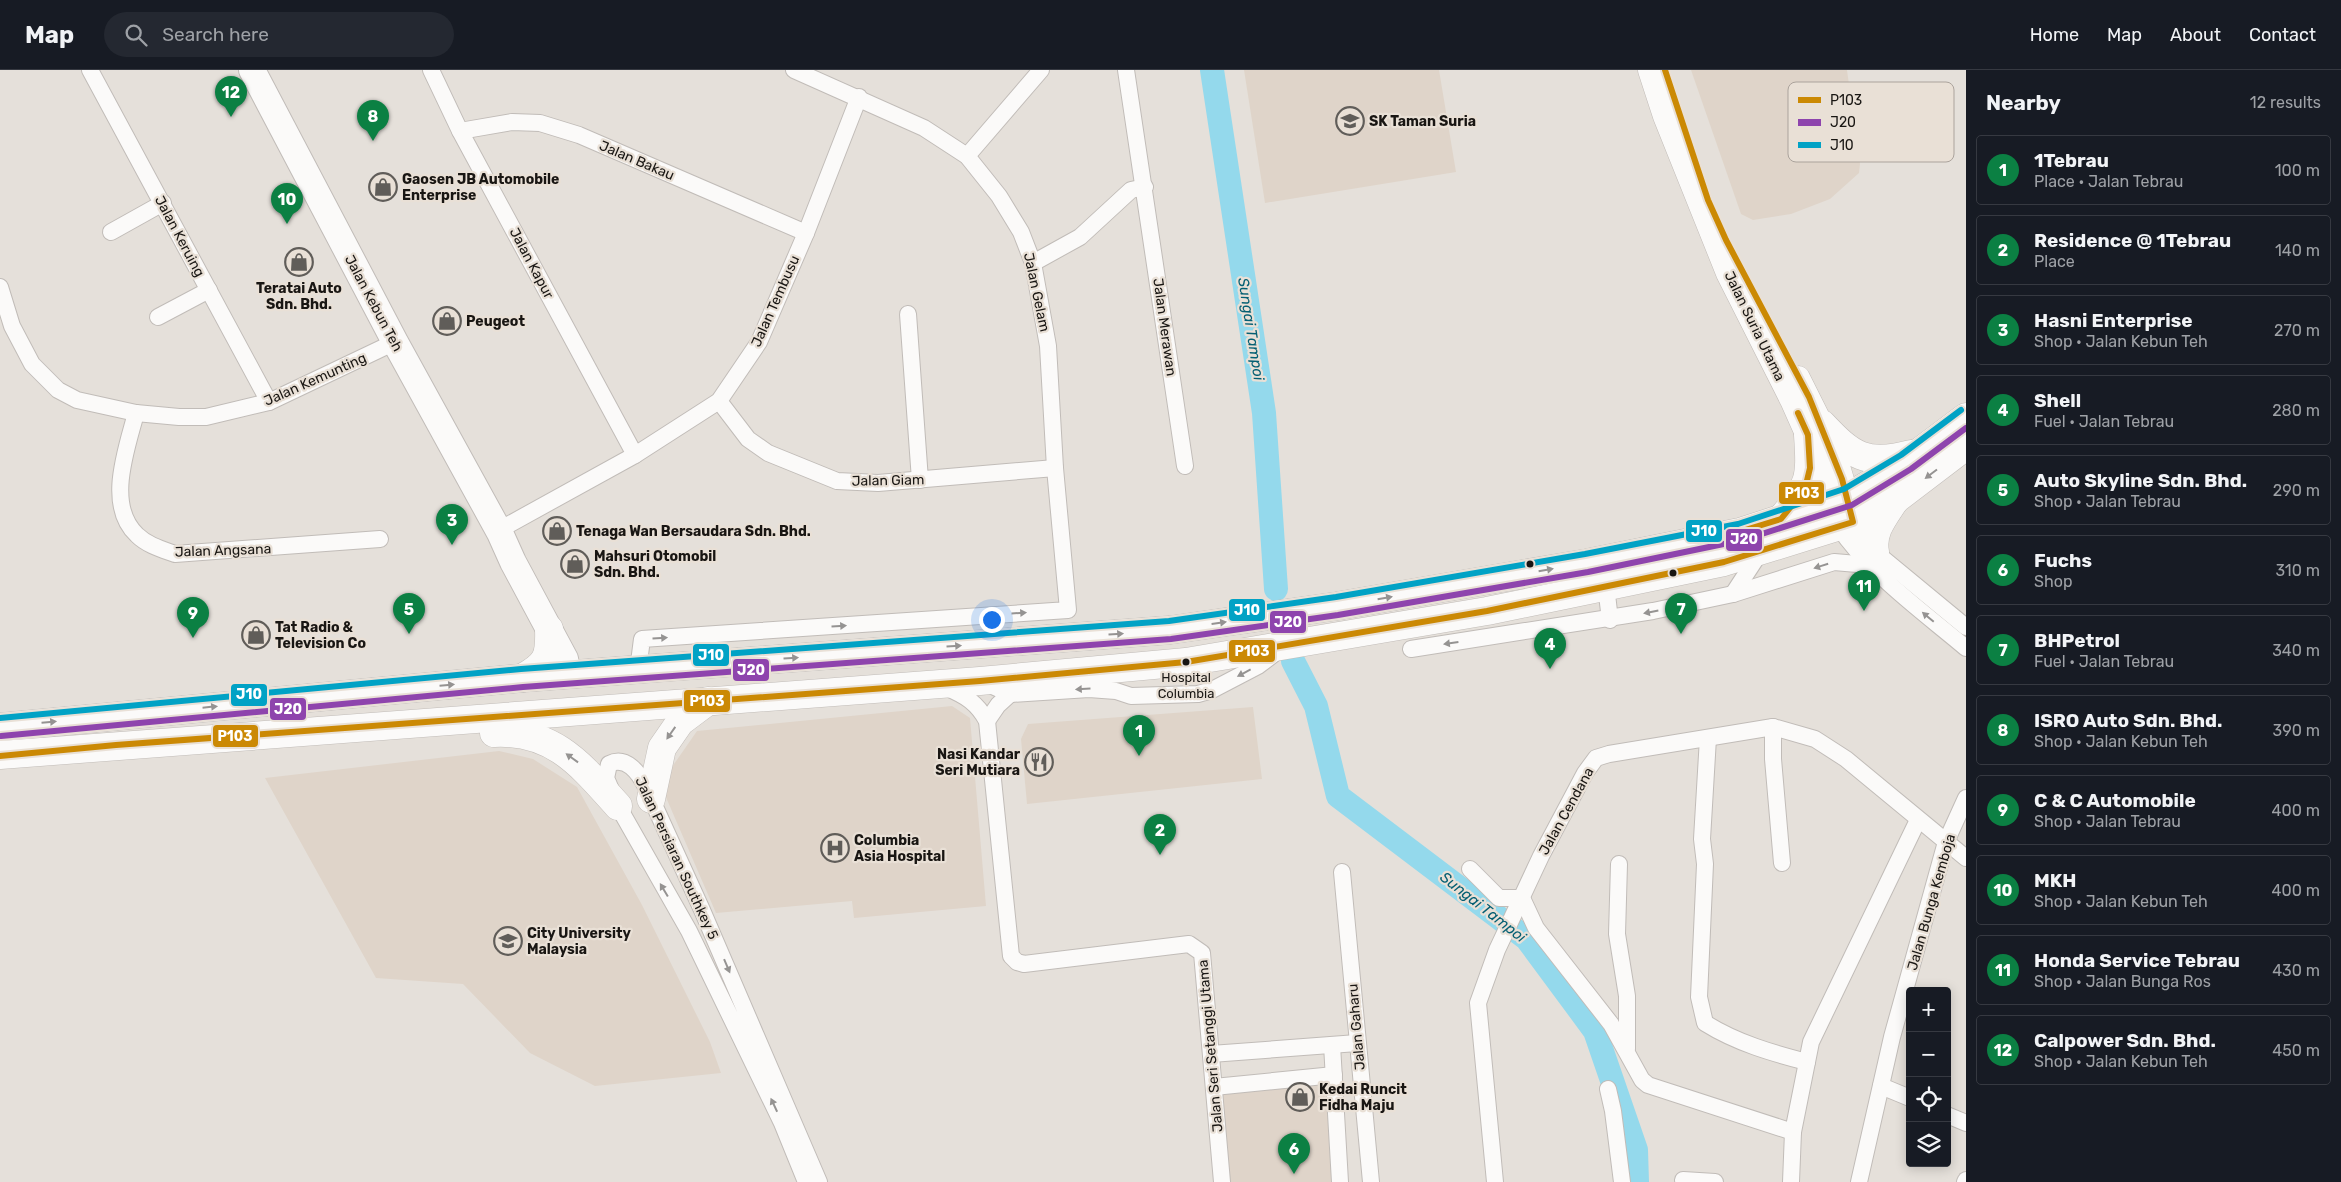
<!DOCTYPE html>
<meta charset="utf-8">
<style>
:root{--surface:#171b24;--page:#242831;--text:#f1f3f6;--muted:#9ea1a6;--line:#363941;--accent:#0b8043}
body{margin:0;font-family:Rubik,sans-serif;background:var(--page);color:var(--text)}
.controls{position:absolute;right:15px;bottom:15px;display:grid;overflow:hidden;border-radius:5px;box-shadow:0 2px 12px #0003}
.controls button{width:45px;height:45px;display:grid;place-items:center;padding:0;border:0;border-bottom:1px solid var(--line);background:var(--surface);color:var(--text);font:25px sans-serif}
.you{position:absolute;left:991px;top:549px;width:18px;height:18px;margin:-12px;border:4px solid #fff;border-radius:50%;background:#1a73e8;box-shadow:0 0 0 8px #1a73e833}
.badge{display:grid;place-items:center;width:32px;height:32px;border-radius:50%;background:var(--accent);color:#fff;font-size:16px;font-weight:700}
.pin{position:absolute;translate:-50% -41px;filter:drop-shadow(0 1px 2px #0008)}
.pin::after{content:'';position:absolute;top:26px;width:18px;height:15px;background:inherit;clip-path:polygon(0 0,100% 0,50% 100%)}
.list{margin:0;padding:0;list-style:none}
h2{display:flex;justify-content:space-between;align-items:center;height:65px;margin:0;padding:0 20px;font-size:21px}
h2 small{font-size:16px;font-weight:400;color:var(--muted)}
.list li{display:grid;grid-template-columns:32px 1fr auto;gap:15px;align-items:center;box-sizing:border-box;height:70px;margin:0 10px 10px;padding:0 10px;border:1px solid var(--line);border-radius:5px}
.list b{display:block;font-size:19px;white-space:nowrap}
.list p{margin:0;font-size:16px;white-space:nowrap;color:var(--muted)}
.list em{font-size:16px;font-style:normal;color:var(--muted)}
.icon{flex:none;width:28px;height:28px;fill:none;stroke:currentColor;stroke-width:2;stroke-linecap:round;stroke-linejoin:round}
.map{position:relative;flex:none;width:1966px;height:1112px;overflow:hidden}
header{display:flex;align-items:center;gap:30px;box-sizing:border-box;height:70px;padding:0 25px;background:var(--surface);border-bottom:1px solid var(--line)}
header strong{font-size:24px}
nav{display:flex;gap:28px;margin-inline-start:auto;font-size:18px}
.search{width:350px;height:45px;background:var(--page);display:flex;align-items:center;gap:12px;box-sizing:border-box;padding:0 18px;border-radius:28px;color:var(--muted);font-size:19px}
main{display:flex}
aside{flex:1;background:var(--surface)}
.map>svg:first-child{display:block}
.built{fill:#dfd4c9}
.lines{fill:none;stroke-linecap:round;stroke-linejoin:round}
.river{stroke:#94d9ec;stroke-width:24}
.minor-casing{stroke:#c1bcb8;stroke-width:18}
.secondary-casing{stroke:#c1bcb8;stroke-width:25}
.primary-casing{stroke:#c1bcb8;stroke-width:28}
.trunk-casing{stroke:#c1bcb8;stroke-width:29}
.minor{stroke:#fbfaf9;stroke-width:16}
.secondary{stroke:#fbfaf9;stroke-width:24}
.primary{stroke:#fbfaf9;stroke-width:26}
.trunk{stroke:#fbfaf9;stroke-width:28}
.bus-1-casing{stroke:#e9e0d6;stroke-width:10}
.bus-2-casing{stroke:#e9e0d6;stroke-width:10}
.bus-3-casing{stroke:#e9e0d6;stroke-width:10}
.bus-1{stroke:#cb8904;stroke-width:6}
.bus-2{stroke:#8e44ad;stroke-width:6}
.bus-3{stroke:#01a2c5;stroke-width:6}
.oneway{fill:#959392}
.bus-dot{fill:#191613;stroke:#e9e0d6;stroke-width:2}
.labels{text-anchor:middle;stroke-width:4.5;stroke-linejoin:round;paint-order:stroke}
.bus-label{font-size:13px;fill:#191613;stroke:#e9e0d6}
.poi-label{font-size:14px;font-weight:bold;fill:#191613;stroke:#e9e0d6;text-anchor:start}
.street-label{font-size:14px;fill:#191613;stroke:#e9e0d6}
.water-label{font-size:15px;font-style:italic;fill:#045f73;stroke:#e9e0d6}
.key{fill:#e9e0d6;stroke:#aba39c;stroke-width:1}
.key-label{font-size:14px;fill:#191613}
.line-badge{stroke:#e9e0d6;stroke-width:2}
.badge-label{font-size:14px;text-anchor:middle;font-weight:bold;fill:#fff}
</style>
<header>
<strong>Map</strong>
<div class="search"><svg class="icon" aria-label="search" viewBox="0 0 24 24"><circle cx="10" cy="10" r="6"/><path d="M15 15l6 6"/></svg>Search here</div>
<nav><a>Home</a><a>Map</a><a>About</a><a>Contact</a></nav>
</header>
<main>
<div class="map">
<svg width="1966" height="1112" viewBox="0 0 1966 1112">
<rect width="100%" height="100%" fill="#e5e0da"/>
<g class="built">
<polygon points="1244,0 1439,0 1456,102 1265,133"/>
<polygon points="1691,0 1847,0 1860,94 1859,103 1830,129 1791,144 1753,150 1741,144"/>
<polygon points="952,636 970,648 986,836 854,848 852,831 716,843 665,725 663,710 697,661"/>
<polygon points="1253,637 1262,709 1027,734 1021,669 1028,654"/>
<polygon points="499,681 533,689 577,717 642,835 710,972 721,1003 595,1016 530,983 463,914 376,908 265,708"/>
<polygon points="1329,1011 1336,1112 1227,1112 1219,1022"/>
</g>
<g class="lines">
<g class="river">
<polyline points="1212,0 1264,343 1276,519"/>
<polyline points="1293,591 1316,636 1338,726 1527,869 1595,961 1636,1080 1637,1112"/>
</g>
<defs>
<g id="minor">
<polyline points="90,0 269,332"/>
<polyline points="431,0 460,61 635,385"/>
<polyline points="1126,0 1185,396"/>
<polyline points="460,61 512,52 540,53 579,65 806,163"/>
<polyline points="967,86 1041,0"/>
<polyline points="111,162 163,133"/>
<polyline points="1033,193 1080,167 1131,120 1145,117"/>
<polyline points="0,217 12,256 32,294 58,320 77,330 136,343 179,347 206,347 269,332 395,272"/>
<polyline points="908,244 920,410"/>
<polyline points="158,247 209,220"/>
<polyline points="719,331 748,369 768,383 837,411 878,413 1055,398"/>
<path d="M136,343C127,378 105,435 137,465C147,475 161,479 175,484L380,469"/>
<polyline points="1853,452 1875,482 1966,557"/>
<path d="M1838,456C1871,505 1921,540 1966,578"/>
<polyline points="499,460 635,385 719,331 759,272 806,163 859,27"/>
<polyline points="1606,516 1610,550"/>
<polyline points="1733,524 1761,481"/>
<polyline points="1411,579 1653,541 1733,524 1834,492 1869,495"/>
<polyline points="638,600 642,569 1068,540 1055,398 1048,276 1033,193 1021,162 999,126 967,86 924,58 794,0"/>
<polyline points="986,613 1010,624 1089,619 1116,621 1131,626 1198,624 1212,620 1258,596 1279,580"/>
<path d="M947,618C966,626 977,633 987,651L1011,886L1017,892L1024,894L1189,874L1202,883L1222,1112"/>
<polyline points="987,651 998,635 1010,624"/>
<polyline points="1773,657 1773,689 1782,793"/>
<path d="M1708,668L1702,769L1705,794L1699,927L1705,953C1737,973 1772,983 1807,992"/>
<polyline points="1619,794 1617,864 1627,926 1627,979"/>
<polyline points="1470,799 1499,828 1522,828 1536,858 1611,954 1642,1010 1648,1015 1793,1062"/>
<polyline points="1342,802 1371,1112"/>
<polyline points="1332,975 1340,1112"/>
<polyline points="1211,984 1357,973"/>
<polyline points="1881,1016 1910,1028"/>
<polyline points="1214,1017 1334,1005"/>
<polyline points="1608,1019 1613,1041 1622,1112"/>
<polyline points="1947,1045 1966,1053"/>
<polyline points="1683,1110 1715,1112"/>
<path d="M806,1112L782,1053L689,861L618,736L606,708L609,694C626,685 639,703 646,717L702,840L819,1112"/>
<polyline points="1495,1112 1478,933 1497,880 1541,786 1585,703 1596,688 1609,684 1773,657 1815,669 1846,689 1966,788"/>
<polyline points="1791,1112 1793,1062 1811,972 1918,750"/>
<polyline points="1859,1112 1892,967 1946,772 1966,728"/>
<polyline points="1965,1112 1966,1110"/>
</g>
<g id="secondary">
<polyline points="1650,0 1665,46 1728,203 1792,330 1816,384 1836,450"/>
<polyline points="1798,308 1832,376 1852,444"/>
</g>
<polyline id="primary" points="252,0 395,272 500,463 513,492 565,589 568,605"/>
<g id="trunk">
<path d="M1822,354C1852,386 1866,396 1911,384"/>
<path d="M1781,449C1810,415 1811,409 1808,365"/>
<path d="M1875,482C1871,462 1884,447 1895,430"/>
<path d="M522,608C547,594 550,587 549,559"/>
<polyline points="0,657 522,608 1170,560 1337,536 1587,493 1740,462 1848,427 1906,392 1966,347"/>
<path d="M494,663C554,660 581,695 618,736"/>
<polyline points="0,685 980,611 1186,592 1487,541 1724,492 1853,452 1895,430 1966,376"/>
<polyline points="651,729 662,678 680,652 708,631"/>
</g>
</defs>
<use href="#minor" class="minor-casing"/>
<use href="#secondary" class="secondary-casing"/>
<use href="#primary" class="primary-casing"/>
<use href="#trunk" class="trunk-casing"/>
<use href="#minor" class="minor"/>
<use href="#secondary" class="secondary"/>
<use href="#primary" class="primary"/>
<use href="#trunk" class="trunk"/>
<defs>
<g id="bus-1">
<polyline points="1732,464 1781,449 1805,419 1810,398 1808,365 1798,343"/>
<polyline points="0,686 116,675 980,611 1186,592 1487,541 1724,492 1853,452 1842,409 1809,327 1726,170 1708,130 1665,0"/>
</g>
<polyline id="bus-2" points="1,666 523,617 1171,569 1338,545 1588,502 1743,470 1852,435 1911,399 1966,358"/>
<polyline id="bus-3" points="0,648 521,599 1169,551 1336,527 1585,484 1738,454 1844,419 1901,385 1961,340"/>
</defs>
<use href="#bus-1" class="bus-1-casing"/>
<use href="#bus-2" class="bus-2-casing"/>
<use href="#bus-3" class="bus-3-casing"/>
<use href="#bus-1" class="bus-1"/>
<use href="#bus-2" class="bus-2"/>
<use href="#bus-3" class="bus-3"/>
</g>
<defs><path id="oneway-solid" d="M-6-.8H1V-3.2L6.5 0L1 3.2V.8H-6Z" transform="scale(1.25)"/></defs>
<g class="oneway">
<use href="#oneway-solid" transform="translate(1931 404) rotate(143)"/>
<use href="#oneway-solid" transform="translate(1821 496) rotate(163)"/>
<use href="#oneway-solid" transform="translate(1546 500) rotate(-10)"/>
<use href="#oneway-solid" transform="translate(1385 528) rotate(-10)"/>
<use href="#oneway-solid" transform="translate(1651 542) rotate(169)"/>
<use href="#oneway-solid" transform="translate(1019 543) rotate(-4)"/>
<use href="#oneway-solid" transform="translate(1928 547) rotate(-140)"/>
<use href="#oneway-solid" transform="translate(1219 553) rotate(-8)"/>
<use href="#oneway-solid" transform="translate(839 556) rotate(-4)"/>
<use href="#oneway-solid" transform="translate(1116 564) rotate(-4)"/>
<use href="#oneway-solid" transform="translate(660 568) rotate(-4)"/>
<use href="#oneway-solid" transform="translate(1451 573) rotate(172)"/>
<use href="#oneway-solid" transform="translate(954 576) rotate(-4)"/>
<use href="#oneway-solid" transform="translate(791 588) rotate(-4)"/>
<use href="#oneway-solid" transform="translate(1244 603) rotate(152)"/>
<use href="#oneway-solid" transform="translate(447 615) rotate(-5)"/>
<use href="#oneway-solid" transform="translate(1083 619) rotate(177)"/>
<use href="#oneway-solid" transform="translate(210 637) rotate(-6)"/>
<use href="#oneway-solid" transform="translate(49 652) rotate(-5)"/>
<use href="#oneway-solid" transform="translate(671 663) rotate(125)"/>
<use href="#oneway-solid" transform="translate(572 688) rotate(-144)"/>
<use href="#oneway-solid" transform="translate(664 820) rotate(-121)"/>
<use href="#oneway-solid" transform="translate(727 896) rotate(67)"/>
<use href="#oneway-solid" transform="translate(774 1035) rotate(-115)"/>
</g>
<defs>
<symbol id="school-ring" viewBox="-11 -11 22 22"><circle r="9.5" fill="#e9e0d6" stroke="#605d59" stroke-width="1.5"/><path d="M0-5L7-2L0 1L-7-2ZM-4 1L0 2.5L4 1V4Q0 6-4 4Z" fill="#605d59"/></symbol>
<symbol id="shop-ring" viewBox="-11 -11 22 22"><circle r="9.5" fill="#e9e0d6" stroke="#605d59" stroke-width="1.5"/><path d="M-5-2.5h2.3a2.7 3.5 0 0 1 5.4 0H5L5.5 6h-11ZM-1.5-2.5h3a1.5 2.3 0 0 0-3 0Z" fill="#605d59"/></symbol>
<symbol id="restaurant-ring" viewBox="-11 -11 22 22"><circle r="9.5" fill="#e9e0d6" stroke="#605d59" stroke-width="1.5"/><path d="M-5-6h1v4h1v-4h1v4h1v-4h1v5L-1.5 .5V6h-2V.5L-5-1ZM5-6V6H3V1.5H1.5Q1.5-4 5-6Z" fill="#605d59"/></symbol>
<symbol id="hospital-ring" viewBox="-11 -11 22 22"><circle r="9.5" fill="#e9e0d6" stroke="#605d59" stroke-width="1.5"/><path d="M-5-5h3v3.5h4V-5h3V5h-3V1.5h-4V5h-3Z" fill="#605d59"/></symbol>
<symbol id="university-ring" viewBox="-11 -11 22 22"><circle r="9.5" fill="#e9e0d6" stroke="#605d59" stroke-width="1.5"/><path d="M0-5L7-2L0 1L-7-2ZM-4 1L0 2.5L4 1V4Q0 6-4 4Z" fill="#605d59"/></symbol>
</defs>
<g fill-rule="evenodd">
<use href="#school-ring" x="1334" y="35" width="32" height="32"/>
<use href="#shop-ring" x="367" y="101" width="32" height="32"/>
<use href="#shop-ring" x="283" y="176" width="32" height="32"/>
<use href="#shop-ring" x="431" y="235" width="32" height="32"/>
<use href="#shop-ring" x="541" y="445" width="32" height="32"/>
<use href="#shop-ring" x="559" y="478" width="32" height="32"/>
<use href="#shop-ring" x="240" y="549" width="32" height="32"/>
<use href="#restaurant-ring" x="1023" y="676" width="32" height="32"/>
<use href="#hospital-ring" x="819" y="762" width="32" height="32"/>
<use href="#university-ring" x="492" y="855" width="32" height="32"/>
<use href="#shop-ring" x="1284" y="1011" width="32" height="32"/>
</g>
<g class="bus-dot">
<circle cx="1530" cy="494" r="4.5"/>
<circle cx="1673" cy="503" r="4.5"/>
<circle cx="1186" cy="592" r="4.5"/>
</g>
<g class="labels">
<g class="bus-label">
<text x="1186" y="612">Hospital<tspan x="1186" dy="16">Columbia</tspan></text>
</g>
<g class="poi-label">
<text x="1369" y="56">SK Taman Suria</text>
<text x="402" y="114">Gaosen JB Automobile<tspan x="402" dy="16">Enterprise</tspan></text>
<text x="299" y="223" text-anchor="middle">Teratai Auto<tspan x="299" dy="16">Sdn. Bhd.</tspan></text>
<text x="466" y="256">Peugeot</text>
<text x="576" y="466">Tenaga Wan Bersaudara Sdn. Bhd.</text>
<text x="594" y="491">Mahsuri Otomobil<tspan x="594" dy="16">Sdn. Bhd.</tspan></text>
<text x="275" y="562">Tat Radio &amp;<tspan x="275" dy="16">Television Co</tspan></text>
<text x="1020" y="689" text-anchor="end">Nasi Kandar<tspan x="1020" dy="16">Seri Mutiara</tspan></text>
<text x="854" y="775">Columbia<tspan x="854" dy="16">Asia Hospital</tspan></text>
<text x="527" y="868">City University<tspan x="527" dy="16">Malaysia</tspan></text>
<text x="1319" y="1024">Kedai Runcit<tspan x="1319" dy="16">Fidha Maju</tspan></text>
</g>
<g class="street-label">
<text transform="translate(637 90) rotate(23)" y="5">Jalan Bakau</text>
<text transform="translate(180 166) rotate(62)" y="5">Jalan Keruing</text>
<text transform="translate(532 193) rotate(62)" y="5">Jalan Kapur</text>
<text transform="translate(1037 222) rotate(78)" y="5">Jalan Gelam</text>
<text transform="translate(775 231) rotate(-66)" y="5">Jalan Tembusu</text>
<text transform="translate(374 233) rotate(62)" y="5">Jalan Kebun Teh</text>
<text transform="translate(1755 256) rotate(64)" y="5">Jalan Suria Utama</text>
<text transform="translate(1165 257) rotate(82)" y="5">Jalan Merawan</text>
<text transform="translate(315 309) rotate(-24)" y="5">Jalan Kemunting</text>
<text transform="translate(888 410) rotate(-1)" y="5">Jalan Giam</text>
<text transform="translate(223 480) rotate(-2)" y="5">Jalan Angsana</text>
<text transform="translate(1566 741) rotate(-61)" y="5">Jalan Cendana</text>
<text transform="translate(677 788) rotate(65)" y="5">Jalan Persiaran Southkey 5</text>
<text transform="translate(1931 832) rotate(-74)" y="5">Jalan Bunga Kemboja</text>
<text transform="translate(1356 957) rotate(-95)" y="5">Jalan Gaharu</text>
<text transform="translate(1210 976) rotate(-95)" y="5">Jalan Seri Setanggi Utama</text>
</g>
<g class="water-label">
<text transform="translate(1251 259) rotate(81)" y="5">Sungai Tampoi</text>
<text transform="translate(1483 837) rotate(38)" y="5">Sungai Tampoi</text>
</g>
</g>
<rect x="1788" y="12" width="166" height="80" rx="8" class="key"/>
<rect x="1798" y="27" width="23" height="6" fill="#cb8904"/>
<rect x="1798" y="49" width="23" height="7" fill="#8e44ad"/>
<rect x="1798" y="72" width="23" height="6" fill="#01a2c5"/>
<g class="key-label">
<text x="1830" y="35">P103</text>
<text x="1830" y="57">J20</text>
<text x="1830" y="80">J10</text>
</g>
<g class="line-badge">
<rect x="1778" y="411" width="47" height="24" rx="5" fill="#cb8904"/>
<rect x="1685" y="449" width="38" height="24" rx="5" fill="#01a2c5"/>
<rect x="1725" y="458" width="38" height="24" rx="5" fill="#8e44ad"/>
<rect x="1228" y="528" width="38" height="24" rx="5" fill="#01a2c5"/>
<rect x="1269" y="540" width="38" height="24" rx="5" fill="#8e44ad"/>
<rect x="1228" y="569" width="48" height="24" rx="5" fill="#cb8904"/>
<rect x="692" y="573" width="38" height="24" rx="5" fill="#01a2c5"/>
<rect x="732" y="588" width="38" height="24" rx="5" fill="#8e44ad"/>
<rect x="230" y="613" width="38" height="24" rx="5" fill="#01a2c5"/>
<rect x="683" y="619" width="48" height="24" rx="5" fill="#cb8904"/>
<rect x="269" y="627" width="38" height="24" rx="5" fill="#8e44ad"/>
<rect x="212" y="654" width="47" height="24" rx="5" fill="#cb8904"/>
</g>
<g class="badge-label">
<text x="1802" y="428">P103</text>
<text x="1704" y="466">J10</text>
<text x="1744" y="474">J20</text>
<text x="1247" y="545">J10</text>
<text x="1288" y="557">J20</text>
<text x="1252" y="586">P103</text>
<text x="711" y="590">J10</text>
<text x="751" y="605">J20</text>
<text x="249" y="629">J10</text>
<text x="707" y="636">P103</text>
<text x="288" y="644">J20</text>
<text x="235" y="671">P103</text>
</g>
</svg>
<div class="controls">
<button>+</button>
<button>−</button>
<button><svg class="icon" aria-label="locate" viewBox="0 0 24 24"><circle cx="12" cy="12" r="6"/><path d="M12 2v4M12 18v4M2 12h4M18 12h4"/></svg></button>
<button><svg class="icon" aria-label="layers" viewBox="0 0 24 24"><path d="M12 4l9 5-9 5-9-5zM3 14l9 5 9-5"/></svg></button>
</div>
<div class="you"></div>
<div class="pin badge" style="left:1139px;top:686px">1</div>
<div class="pin badge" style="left:1160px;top:785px">2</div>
<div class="pin badge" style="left:452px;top:475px">3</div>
<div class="pin badge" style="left:1550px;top:599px">4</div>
<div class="pin badge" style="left:409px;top:564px">5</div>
<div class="pin badge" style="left:1294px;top:1104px">6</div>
<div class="pin badge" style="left:1681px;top:564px">7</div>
<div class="pin badge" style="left:373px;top:71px">8</div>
<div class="pin badge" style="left:193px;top:568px">9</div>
<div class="pin badge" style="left:287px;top:154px">10</div>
<div class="pin badge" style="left:1864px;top:541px">11</div>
<div class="pin badge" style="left:231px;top:47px">12</div>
</div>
<aside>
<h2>Nearby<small>12 results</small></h2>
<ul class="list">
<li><span class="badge">1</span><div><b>1Tebrau</b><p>Place · Jalan Tebrau</p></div><em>100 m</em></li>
<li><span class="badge">2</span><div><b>Residence @ 1Tebrau</b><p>Place</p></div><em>140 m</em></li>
<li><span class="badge">3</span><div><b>Hasni Enterprise</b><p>Shop · Jalan Kebun Teh</p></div><em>270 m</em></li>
<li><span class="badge">4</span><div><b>Shell</b><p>Fuel · Jalan Tebrau</p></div><em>280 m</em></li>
<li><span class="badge">5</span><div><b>Auto Skyline Sdn. Bhd.</b><p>Shop · Jalan Tebrau</p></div><em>290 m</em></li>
<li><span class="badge">6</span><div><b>Fuchs</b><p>Shop</p></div><em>310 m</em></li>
<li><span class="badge">7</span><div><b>BHPetrol</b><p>Fuel · Jalan Tebrau</p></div><em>340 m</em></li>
<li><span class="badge">8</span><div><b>ISRO Auto Sdn. Bhd.</b><p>Shop · Jalan Kebun Teh</p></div><em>390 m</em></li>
<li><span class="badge">9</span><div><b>C &amp; C Automobile</b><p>Shop · Jalan Tebrau</p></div><em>400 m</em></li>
<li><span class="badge">10</span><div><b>MKH</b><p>Shop · Jalan Kebun Teh</p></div><em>400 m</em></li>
<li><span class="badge">11</span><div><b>Honda Service Tebrau</b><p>Shop · Jalan Bunga Ros</p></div><em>430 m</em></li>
<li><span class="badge">12</span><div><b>Calpower Sdn. Bhd.</b><p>Shop · Jalan Kebun Teh</p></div><em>450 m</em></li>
</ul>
</aside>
</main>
